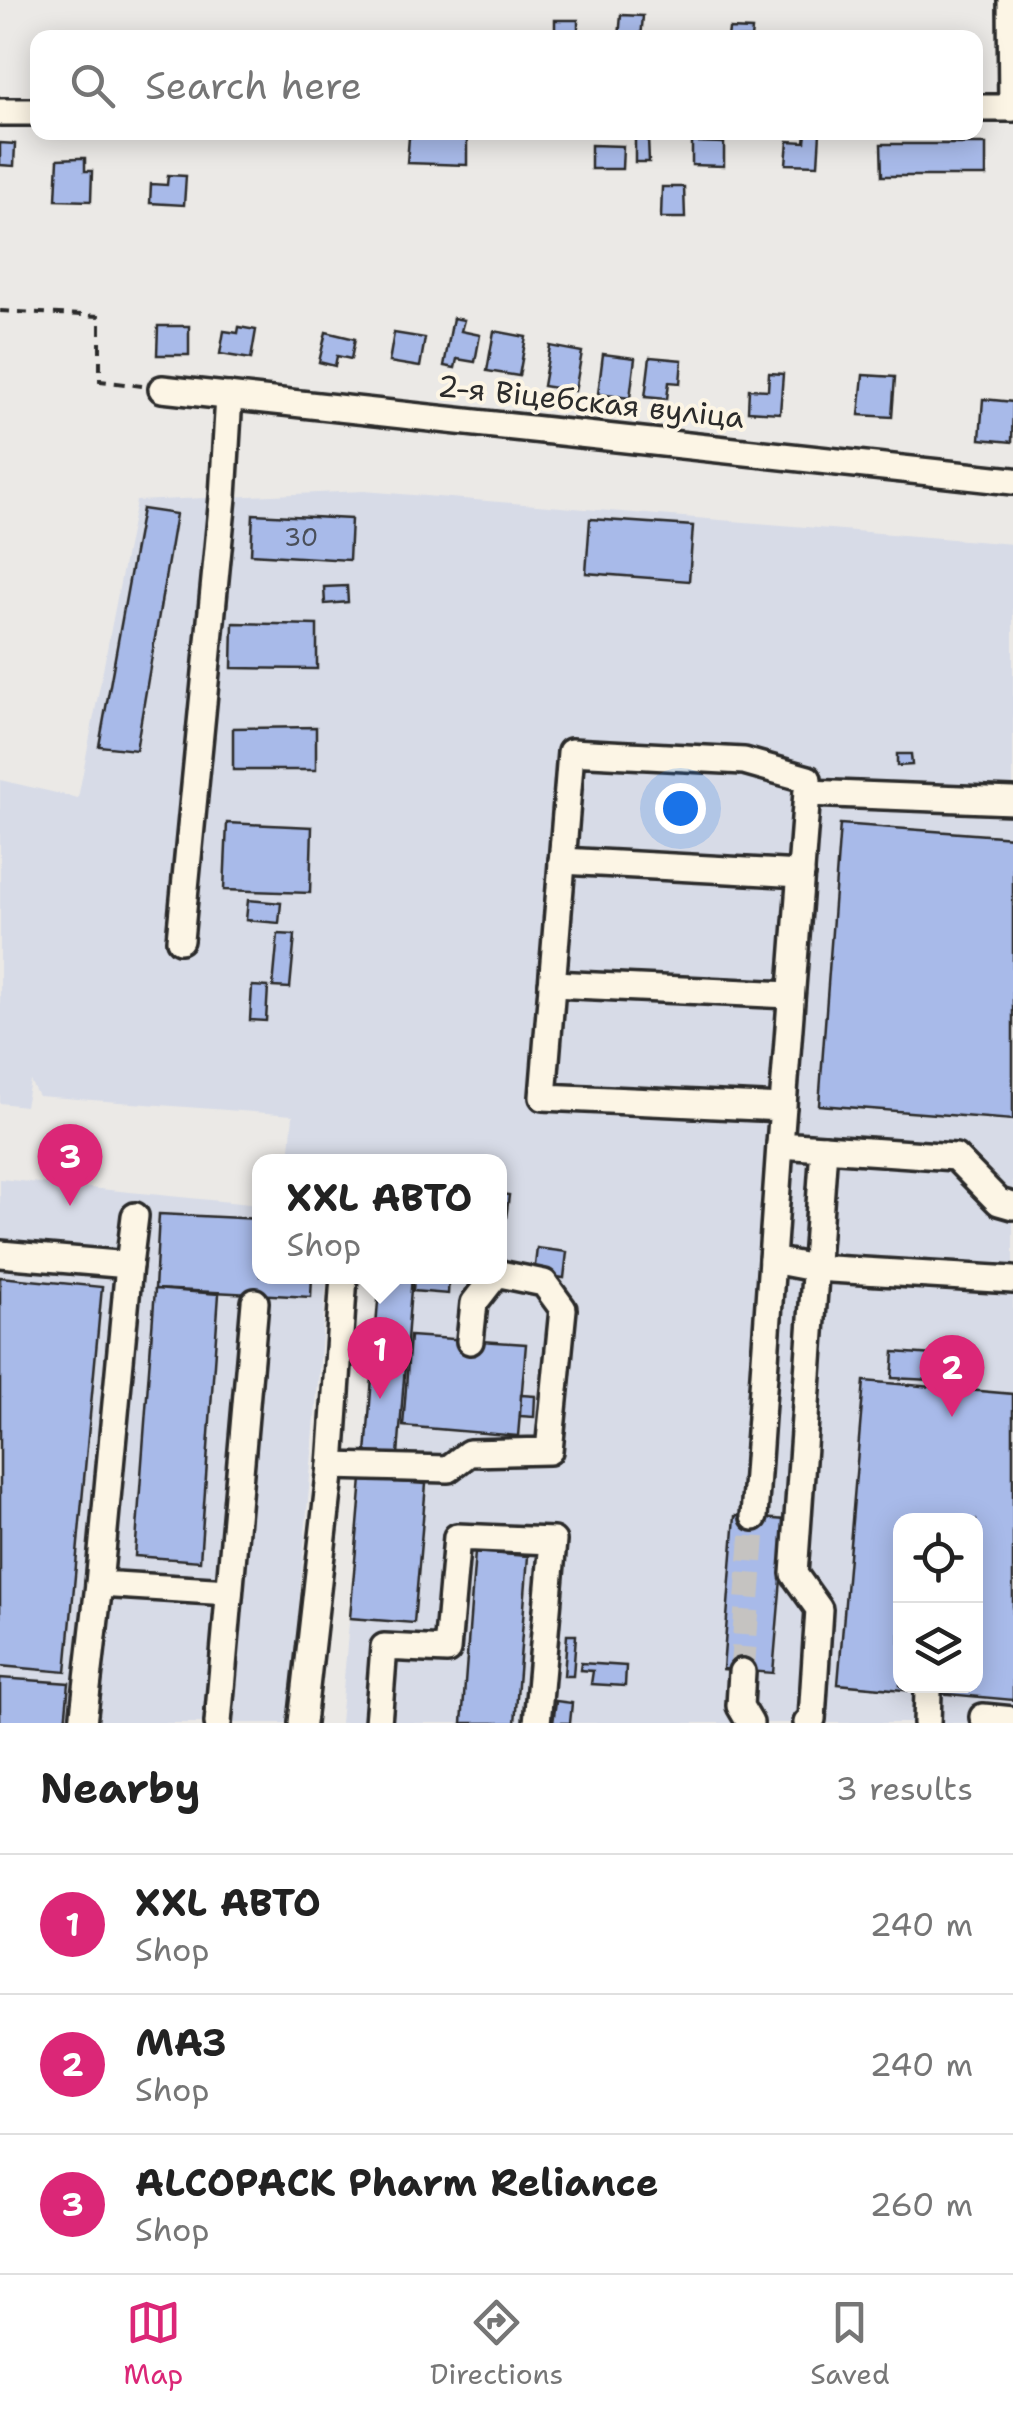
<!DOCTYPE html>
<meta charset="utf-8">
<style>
:root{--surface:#fff;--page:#f2f2f2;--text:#222;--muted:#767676;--line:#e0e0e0;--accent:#db2777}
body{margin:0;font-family:"Shantell Sans",sans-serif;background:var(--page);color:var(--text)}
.controls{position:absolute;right:30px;bottom:30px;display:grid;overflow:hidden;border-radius:20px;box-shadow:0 5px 25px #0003}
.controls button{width:90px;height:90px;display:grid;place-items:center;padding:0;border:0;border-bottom:2px solid var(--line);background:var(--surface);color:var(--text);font:50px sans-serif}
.you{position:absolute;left:680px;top:808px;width:35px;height:35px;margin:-25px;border:8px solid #fff;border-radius:50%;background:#1a73e8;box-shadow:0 0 0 15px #1a73e833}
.badge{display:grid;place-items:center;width:65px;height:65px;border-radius:50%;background:var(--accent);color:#fff;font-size:32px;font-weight:700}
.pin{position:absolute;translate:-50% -82px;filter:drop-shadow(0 2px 5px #0008)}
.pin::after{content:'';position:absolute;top:52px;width:35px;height:30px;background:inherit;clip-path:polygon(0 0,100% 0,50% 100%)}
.popup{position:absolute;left:252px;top:1154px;width:255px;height:130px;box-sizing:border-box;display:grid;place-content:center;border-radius:20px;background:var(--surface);filter:drop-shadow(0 2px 8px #0005);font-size:32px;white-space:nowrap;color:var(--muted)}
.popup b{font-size:38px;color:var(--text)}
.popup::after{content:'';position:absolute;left:50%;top:100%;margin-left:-20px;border:20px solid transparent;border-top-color:var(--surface)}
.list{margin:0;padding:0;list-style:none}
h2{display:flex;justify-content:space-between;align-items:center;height:130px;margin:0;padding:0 40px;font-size:42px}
h2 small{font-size:32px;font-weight:400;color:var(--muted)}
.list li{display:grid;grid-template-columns:65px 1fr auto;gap:30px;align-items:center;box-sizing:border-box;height:140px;padding:0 40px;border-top:2px solid var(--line)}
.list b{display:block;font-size:38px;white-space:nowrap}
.list p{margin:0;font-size:32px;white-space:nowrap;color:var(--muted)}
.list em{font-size:32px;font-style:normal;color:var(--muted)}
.icon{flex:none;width:55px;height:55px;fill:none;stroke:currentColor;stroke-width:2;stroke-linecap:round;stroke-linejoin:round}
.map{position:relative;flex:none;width:1013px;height:1723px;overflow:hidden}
.search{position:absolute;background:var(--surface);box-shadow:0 5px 25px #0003;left:30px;right:30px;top:30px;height:110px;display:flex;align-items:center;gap:25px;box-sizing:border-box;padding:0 35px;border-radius:20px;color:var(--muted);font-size:38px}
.sheet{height:550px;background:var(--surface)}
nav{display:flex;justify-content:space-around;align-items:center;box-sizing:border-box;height:140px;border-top:2px solid var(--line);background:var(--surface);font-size:28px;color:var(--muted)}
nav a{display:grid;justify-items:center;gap:5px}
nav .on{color:var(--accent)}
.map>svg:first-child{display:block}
.built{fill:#d7dbe7;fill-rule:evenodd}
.building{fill:#a8bae9;stroke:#2b2b2b;stroke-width:2.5;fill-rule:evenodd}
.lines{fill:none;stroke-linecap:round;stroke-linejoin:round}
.minor-tunnel{stroke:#c5c3c1;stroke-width:25;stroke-dasharray:25 12;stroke-linecap:butt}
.minor-casing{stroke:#2b2b2b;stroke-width:32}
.path{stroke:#2b2b2b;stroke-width:4;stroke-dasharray:10 8;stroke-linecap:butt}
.minor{stroke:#fcf5e5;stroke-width:25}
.labels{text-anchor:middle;stroke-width:8;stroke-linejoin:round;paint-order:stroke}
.number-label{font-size:25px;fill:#4a4f5a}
.street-label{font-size:30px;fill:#2b2b2b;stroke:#fcf5e5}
</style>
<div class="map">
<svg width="1013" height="1723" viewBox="0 0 1013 1723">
<rect width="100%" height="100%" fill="#ebe9e6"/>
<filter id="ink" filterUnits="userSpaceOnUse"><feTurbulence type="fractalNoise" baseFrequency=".01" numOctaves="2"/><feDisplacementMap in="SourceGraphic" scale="20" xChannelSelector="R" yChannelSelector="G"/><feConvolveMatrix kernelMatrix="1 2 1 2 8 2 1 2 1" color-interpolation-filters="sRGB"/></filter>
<g filter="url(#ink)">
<g class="built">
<path d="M364,491L1013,544V1723H340L380,1277L500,1276V1162L289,1161L293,1115L38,1096L30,1081L25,1106L0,1103V780L78,798L136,501ZM900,1520H976V1686H900Z"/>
<polygon points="0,1179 260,1205 260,1276 327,1277 289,1723 0,1723"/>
</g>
<g class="building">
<polygon points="621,15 643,16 641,38 619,38"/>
<rect x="555" y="20" width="23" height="18"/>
<polygon points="452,27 474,28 473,38 451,38"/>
<polygon points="729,29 752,30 751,38 728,38"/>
<polygon points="806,133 820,133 818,165 786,164 788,141 805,142"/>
<polygon points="409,137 467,140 467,165 407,163"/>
<polygon points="648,138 649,162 635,162 635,139"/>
<polygon points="692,142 724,143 724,166 692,165"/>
<polygon points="0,143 15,144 14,166 0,165"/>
<polygon points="881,144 986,144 986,176 882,176"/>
<polygon points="591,145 623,146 622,169 591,169"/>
<polygon points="79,158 85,158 85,171 92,171 91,201 56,200 58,159"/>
<polygon points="168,175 186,176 184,205 150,203 151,184 167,185"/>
<polygon points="662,187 684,187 685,218 661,218"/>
<polygon points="453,318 464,320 461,331 480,335 475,362 457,359 455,368 444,366"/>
<polygon points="158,326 189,326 189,355 157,355"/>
<polygon points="239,327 256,330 251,359 220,354 224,331 238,333"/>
<polygon points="494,331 526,337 519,376 487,371"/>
<polygon points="326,332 355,339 351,359 337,356 335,366 319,362"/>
<polygon points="394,333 425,338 420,367 389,362"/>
<polygon points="550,346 582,352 575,391 543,386"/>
<polygon points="603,354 635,358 630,398 598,394"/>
<polygon points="650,357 682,360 680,383 669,382 667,399 645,397"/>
<polygon points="769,373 783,374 780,413 748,411 749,389 768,390"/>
<polygon points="863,375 895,377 892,417 859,415"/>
<polygon points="983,399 1013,402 1012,442 980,439"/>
<polygon points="142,509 176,514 136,750 99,746"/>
<polygon points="253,514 351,519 349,560 251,554"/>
<polygon points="590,519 693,526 689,581 586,573"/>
<polygon points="347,586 348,602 325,604 324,587"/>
<polygon points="233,623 317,625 317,669 232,668"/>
<polygon points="316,727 316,770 233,770 233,728"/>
<polygon points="897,754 911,754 912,765 897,766"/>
<polygon points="227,823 312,827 310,893 224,890"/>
<polygon points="840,824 1013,837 1013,1120 819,1105"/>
<polygon points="248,900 281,903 279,923 246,920"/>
<polygon points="278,934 295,935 290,988 273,987"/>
<polygon points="252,986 268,987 266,1021 250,1020"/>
<polygon points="500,1194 509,1195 503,1242 500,1242"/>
<polygon points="159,1214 260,1219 260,1276 312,1276 311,1297 155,1289"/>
<polygon points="537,1248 567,1252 564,1278 534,1274"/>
<polygon points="380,1276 412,1276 398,1455 366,1454"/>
<polygon points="414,1276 449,1276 448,1294 413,1291"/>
<polygon points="0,1277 102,1287 66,1672 0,1666"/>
<polygon points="155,1289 219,1294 200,1561 135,1556"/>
<polygon points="410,1336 526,1344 518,1436 403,1426"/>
<polygon points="894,1352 933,1355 931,1380 892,1378"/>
<path d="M864,1381L1013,1394V1700L838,1684ZM900,1520H976V1686H900Z"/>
<polygon points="521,1395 535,1396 534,1417 520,1416"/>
<polygon points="362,1479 426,1484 414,1623 350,1618"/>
<polygon points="735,1516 786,1520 773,1673 723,1669"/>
<polygon points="475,1552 528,1556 515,1723 462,1723"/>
<polygon points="567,1635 576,1635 573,1676 564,1676"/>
<polygon points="581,1663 626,1666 625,1686 591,1684 593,1671 580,1670"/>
<polygon points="0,1678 69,1683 65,1723 0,1723"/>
<polygon points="556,1701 572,1703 570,1723 553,1723"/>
</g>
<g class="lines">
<polyline class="minor-tunnel" points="742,1672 754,1517"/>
<defs>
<g id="minor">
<polyline points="1011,0 1012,108"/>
<polyline points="976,108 1013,108"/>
<polyline points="0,112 38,112"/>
<polyline points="162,389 1013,481"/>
<polyline points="807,793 1013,801"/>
<polyline points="562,861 801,874"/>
<polyline points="180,940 223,497 229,396"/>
<polyline points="552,984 791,995"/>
<polyline points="783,1108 543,1097 571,752 744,761 808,779 780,1145 955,1157 999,1202 1013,1206"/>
<polyline points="0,1254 129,1265 99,1584 229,1592"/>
<polyline points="772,1260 814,1268 1013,1280"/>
<polyline points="129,1265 135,1216"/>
<polyline points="470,1341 474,1303 495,1276"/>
<polyline points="331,1466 448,1469 469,1453 549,1451 563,1309 544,1283 500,1274"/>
<polyline points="754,1517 780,1145"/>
<polyline points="742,1672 740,1706 750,1723"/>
<polyline points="983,1717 1013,1720"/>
<polyline points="83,1723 99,1584"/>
<polyline points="218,1723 255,1302"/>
<polyline points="302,1723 331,1466 344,1276"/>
<polyline points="378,1723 384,1647 447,1650 457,1537 553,1541 537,1723"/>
<polyline points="807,1723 812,1719 819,1609 794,1574 824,1148"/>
<polyline points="927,1723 928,1692"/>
</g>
</defs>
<use href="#minor" class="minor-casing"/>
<polyline class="path" points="0,311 100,316 100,381 142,386"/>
<use href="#minor" class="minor"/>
</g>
</g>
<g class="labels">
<g class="number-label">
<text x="301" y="546">30</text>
</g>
<g class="street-label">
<text transform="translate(591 402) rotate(6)" y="10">2-я Віцебская вуліца</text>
</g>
</g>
</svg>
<div class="controls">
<button><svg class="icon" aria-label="locate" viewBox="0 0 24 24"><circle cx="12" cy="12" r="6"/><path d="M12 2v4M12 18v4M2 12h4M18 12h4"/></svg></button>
<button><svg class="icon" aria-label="layers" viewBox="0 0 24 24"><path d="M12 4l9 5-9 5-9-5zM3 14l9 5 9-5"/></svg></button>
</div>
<div class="you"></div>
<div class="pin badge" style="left:380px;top:1399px">1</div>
<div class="popup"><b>XXL АВТО</b>Shop</div>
<div class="pin badge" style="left:952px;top:1417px">2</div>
<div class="pin badge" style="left:70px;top:1206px">3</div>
<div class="search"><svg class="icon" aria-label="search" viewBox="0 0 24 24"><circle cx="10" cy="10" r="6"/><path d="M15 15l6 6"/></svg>Search here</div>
</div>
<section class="sheet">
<h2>Nearby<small>3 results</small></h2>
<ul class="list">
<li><span class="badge">1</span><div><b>XXL АВТО</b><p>Shop</p></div><em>240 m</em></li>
<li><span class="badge">2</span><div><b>МАЗ</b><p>Shop</p></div><em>240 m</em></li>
<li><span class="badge">3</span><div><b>ALCOPACK Pharm Reliance</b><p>Shop</p></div><em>260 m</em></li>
</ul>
</section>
<nav>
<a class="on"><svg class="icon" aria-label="map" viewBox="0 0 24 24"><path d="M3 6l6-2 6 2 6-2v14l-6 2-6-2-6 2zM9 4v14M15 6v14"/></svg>Map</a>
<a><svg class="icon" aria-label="directions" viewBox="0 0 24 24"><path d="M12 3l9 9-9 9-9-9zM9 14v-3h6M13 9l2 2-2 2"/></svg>Directions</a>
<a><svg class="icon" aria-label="saved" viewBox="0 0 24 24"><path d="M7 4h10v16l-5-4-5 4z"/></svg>Saved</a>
</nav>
